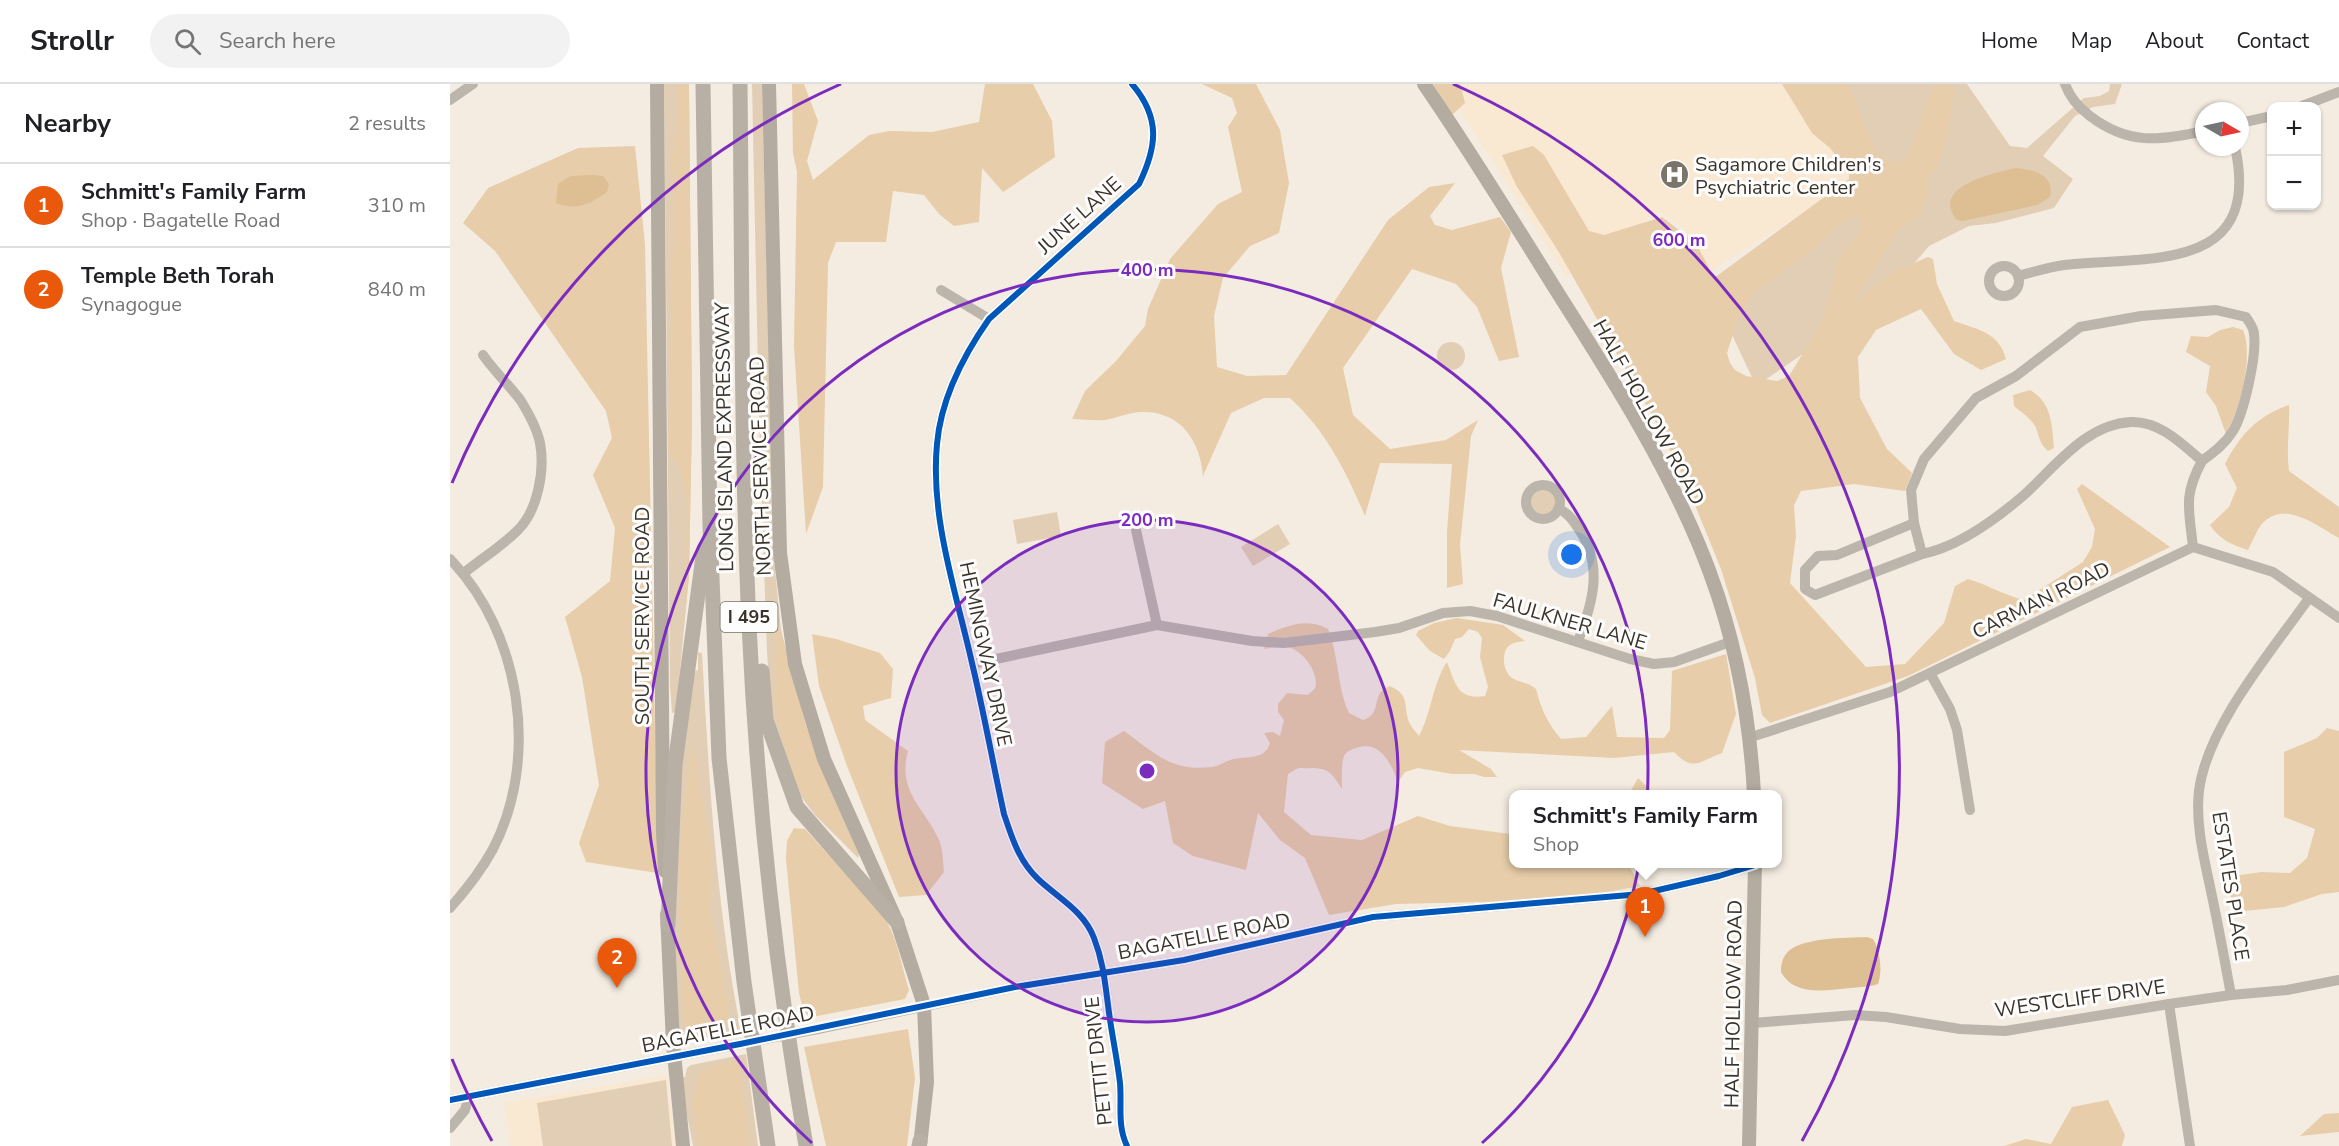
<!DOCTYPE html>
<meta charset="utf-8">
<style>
:root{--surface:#fff;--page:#f2f2f2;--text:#202124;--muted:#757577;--line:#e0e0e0;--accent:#ea580c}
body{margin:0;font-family:"Nunito Sans",sans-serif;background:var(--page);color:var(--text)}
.controls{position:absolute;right:18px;top:18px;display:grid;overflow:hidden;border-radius:12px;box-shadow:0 2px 4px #0004}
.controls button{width:54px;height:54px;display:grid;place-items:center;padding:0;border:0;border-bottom:2px solid var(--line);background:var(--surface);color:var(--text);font:30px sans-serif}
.compass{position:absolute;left:1745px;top:18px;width:54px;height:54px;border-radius:50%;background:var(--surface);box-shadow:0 2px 4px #0004;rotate:99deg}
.you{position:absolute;left:1122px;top:471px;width:21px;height:21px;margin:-15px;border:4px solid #fff;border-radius:50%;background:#1a73e8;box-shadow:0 0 0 9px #1a73e833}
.badge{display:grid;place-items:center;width:39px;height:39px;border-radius:50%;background:var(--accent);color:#fff;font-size:20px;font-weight:700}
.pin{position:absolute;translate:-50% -50px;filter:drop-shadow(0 2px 3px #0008)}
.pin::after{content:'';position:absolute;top:32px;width:21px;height:18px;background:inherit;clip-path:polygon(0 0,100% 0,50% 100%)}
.popup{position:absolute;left:1059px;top:706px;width:273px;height:78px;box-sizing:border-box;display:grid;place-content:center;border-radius:12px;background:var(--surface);filter:drop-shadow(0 2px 4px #0005);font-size:20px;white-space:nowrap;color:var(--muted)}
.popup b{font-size:22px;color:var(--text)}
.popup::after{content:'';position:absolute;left:50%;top:100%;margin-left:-12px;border:12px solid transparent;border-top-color:var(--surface)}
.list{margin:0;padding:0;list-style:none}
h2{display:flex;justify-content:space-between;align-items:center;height:78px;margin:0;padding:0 24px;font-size:26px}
h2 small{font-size:20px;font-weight:400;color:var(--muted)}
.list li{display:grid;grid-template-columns:39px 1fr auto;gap:18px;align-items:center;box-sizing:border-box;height:84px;padding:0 24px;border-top:2px solid var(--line)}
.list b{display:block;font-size:22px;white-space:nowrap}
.list p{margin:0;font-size:20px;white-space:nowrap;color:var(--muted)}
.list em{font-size:20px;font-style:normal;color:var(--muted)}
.icon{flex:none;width:33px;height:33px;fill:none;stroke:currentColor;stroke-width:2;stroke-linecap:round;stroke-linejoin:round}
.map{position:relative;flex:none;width:1889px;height:1062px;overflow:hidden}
header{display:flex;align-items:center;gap:36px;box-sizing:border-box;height:84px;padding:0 30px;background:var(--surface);border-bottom:2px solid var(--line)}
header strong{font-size:28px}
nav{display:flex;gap:33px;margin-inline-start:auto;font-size:21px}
.search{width:420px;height:54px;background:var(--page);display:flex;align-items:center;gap:15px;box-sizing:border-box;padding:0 21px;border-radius:33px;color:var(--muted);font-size:22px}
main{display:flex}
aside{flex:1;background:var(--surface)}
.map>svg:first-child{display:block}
.built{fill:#f9e8d2}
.green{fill:#e2ceb4}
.forest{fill:#e7cda9;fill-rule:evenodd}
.water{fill:#debe93}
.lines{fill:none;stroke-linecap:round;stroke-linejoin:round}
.minor{stroke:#bbb5ac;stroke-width:10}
.major{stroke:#b4aca0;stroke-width:14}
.highway{stroke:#b8b0a4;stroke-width:15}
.minor-bridge{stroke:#bbb5ac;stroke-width:10}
.cycleway-casing{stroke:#fdfdfd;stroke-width:10}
.cycleway{stroke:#0057b8;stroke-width:6}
.ring{fill:none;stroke:#7b2cbf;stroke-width:3}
.labels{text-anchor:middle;stroke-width:6;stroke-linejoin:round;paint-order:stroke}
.shield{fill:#fdfdfd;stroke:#747069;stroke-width:1.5}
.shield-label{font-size:18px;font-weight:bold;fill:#3a3329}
.poi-label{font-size:20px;fill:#3a3329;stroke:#fdfdfd;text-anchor:start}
.street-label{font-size:20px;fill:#3a3329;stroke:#fdfdfd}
.centre{fill:#7b2cbf;stroke:#fdfdfd;stroke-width:3}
.ring-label{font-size:18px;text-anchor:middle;font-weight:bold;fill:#7b2cbf;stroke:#fdfdfd;stroke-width:6;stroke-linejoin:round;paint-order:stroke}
</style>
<header>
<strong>Strollr</strong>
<div class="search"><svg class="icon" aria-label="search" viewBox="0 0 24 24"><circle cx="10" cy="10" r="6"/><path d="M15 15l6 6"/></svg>Search here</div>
<nav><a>Home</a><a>Map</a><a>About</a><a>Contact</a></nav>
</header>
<main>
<aside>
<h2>Nearby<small>2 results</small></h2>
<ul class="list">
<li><span class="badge">1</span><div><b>Schmitt's Family Farm</b><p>Shop · Bagatelle Road</p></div><em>310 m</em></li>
<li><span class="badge">2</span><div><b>Temple Beth Torah</b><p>Synagogue</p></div><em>840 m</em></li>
</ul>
</aside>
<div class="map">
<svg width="1889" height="1062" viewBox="0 0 1889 1062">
<rect width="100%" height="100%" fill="#f4ece1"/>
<g class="built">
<polygon points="993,0 1393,0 1398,101 1256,190 1234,144 1209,128 1116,192"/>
<polygon points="217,991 226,1062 61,1062 54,1019"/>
</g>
<g class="green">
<polygon points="214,0 239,0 242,332 239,492 226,628 222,629 220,602"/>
<polygon points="302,0 312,0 324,476 331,546 356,642 410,768 408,774 364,730 344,703 322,639 317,568 309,335"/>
<polygon points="1393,0 1517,0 1560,62 1577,64 1634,14 1650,12 1659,7 1660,0 1672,0 1665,20 1643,23 1625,32 1593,72 1623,95 1604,124 1546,139 1519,142 1479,162 1435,214 1306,302 1263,210 1421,86"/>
<circle cx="1001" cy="272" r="14"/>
<circle cx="1093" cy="418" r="15"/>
<polygon points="607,428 611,452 567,460 563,436"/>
<polygon points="828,440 840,460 803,482 791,463"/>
<path d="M248,568L252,569C259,695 266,823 291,947L241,956L235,955L231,948H229L224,868L228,710L241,589L248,586Z"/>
<polygon points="296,970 308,1062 243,1062 233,1010 233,993 235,993 237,984 241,981"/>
<polygon points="216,996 222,1062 93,1062 87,1019"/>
</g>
<g class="forest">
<polygon points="228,0 239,0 242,332 239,492 235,532 237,420 230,385 218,365 224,115 222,70 228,34"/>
<polygon points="342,0 354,0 368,37 357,77 363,96 419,51 439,47 482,48 529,38 535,0 583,0 602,37 605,73 553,108 532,84 529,138 504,142 489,130 474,111 443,107 436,158 386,158 378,179 373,403 356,450 344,262 347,88 343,69"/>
<path d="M752,0H806L830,46L839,99L829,149L800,162L773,194L764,232L767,283L797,292L836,291L938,136L979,103L1005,99L980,132L985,141L1002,146L1050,133L1061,148L1051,184L1069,273L1049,277L1027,223L1006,200L962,185L893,284L903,331L940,365L996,356L1028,336L1021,352L1010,461L1013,500L997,504V448L1002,380L930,379L915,432C896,387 876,347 840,314H814L781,329L753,392C750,356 730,327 692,328C680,328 667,334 655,336C644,337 632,335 622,335L635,307L666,277L695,242L698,225L720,175L768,120L792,108L778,43L787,29L782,14Z"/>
<polygon points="983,0 1010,0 1015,19 1002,31"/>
<path d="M1332,0H1398L1426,68L1442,79L1456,75C1467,50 1474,25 1485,0L1504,1L1498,53L1486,85L1478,95V111L1470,131L1447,147L1403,220L1441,189L1478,173L1483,175L1487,200L1504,237C1528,246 1549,248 1556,275L1531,286L1504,270L1471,225L1426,246L1408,273L1410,314L1437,365L1462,389L1455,407L1404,400L1351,407L1344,421L1346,452L1340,499L1416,583L1455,580L1494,539L1505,502L1518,495C1538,501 1554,511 1574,516L1633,478L1642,463L1645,445L1627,405L1632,400L1720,463L1458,592L1320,639L1312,631L1305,594L1271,485L1234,394L1205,337L1110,170L1066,101L1052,71L1083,62L1094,71L1139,147L1154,151L1212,133L1246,159L1264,194L1399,95V88L1380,64L1362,49ZM1410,129L1411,146L1389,175L1371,240L1339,292L1327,297L1296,292L1285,286L1280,279L1277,269L1287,238L1303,209L1371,159L1388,141Z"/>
<polygon points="185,62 195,160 208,789 136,778 129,759 149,701 132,593 115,533 160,497 165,444 143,391 162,354 156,327 45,167 13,139 38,104 128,64"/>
<path d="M1783,243L1793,246C1804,271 1790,327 1776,350L1766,322L1756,308L1760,282L1736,268L1741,252L1758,253L1770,246Z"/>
<path d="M1580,306C1602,318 1602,341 1604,364L1598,367C1589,359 1590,354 1586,344C1582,335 1572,329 1564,322L1563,311Z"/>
<path d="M1839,321C1840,343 1836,365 1839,387L1889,423V454C1867,442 1833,414 1811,441C1806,448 1802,458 1798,466C1782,461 1769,455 1760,441L1779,423L1787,404L1775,380C1791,350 1806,333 1839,321Z"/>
<polygon points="326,534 355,638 381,712 409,771 368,732 344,695 326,629"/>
<path d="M1007,534L1053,541L1075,557C1069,558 1061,558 1057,564C1051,572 1054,591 1064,595C1072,599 1079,599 1086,605C1091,625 1098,640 1111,655L1136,653L1162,622L1167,653L1214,654L1220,646L1222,587L1276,570L1286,630L1272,669C1248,678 1244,688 1224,668L1164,674L1009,666L1041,685L1047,693H1034L1024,690H1002L968,684L955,688L948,698C941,679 930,656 906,664C902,665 897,667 894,672C891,680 892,695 892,705C882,690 880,684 861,684C847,685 852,681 838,690L834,728L861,751L912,756L968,732L1000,742L1060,750L1063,748V780H1178L1190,802L1114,816L946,820L879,831L855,774L830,756L808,729L796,786L743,772L723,759L715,717L693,725L652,699L655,658L674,647C705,669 721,688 762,683C770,682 777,676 784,675C799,672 815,676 820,659L814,649L823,648L830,652L834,636L828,628V620L837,609L858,611C861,608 866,605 866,600C866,583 850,564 834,562C828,562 820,564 814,565L818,550C839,541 857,534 878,545C889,572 887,603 899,629L913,636C934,630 919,609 940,602C962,612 952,623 960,640C962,644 966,648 969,652C982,628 982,601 997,578C1005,598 1007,617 1035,612L1038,603L1030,573L1032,554L1028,548L1019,545L1012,553L1005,555L1000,567L994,575L980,567L966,551L968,547L984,539Z"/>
<path d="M362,550L386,555L430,569L443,585L441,614L413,622L415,636L458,667C447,708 474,723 489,756C493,765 493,778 494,788L476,811L449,813L397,682L369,602Z"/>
<polygon points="1877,644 1889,647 1889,808 1872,810 1834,823 1784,828 1777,793 1811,788 1840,789 1857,774 1865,745 1834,733 1834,668 1867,654"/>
<polygon points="242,656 262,774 260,826 279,926 276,945 251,953 238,950 233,931 229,773"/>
<polygon points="1188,694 1205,710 1179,710"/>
<path d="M344,744L355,745L420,817C445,836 450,877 459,906L455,915L362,933L354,929L349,909L336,775L337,757Z"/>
<polygon points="458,945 465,994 457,1062 376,1062 354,963"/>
<polygon points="289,976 300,1062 249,1062 243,1021 249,988"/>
<polygon points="1658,1016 1675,1051 1672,1062 1554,1062 1576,1055 1601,1060 1622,1023"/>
<polygon points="1889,1029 1889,1048 1850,1052 1874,1030"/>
</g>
<g class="water">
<path d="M1566,84C1584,86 1605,90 1600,113L1587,121L1513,137L1507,136C1479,102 1545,89 1566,84Z"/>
<path d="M142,91L153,92L159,100L157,108C140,120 126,127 106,119L108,100L121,92Z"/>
<path d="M1417,853L1423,855C1430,866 1433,888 1428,900C1420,903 1409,903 1400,904C1377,906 1345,913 1331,888C1331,882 1332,875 1336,870C1348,853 1397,854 1417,853Z"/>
</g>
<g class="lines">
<g class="minor">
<path d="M1615,0C1620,14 1628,23 1640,32C1678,61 1709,57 1754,47"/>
<polyline points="0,16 23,0"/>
<polyline points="1852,22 1889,8"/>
<polyline points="1790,39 1822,32"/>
<circle cx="1554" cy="197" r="15"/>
<path d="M1568,192C1583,188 1599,183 1614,181C1697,172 1813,190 1785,63"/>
<polyline points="491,206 539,235"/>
<circle cx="1093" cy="418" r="17"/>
<path d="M1109,425C1118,429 1123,436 1128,444C1154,480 1143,519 1128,557"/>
<path d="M1464,439L1387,471L1368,472L1355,486V505L1365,511L1472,470C1509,463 1546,435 1574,411C1605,383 1636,340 1681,338C1710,337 1732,360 1752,377C1733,412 1739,425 1743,463"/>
<polyline points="686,446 707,541"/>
<path d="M1472,470L1464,439L1461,406L1474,375L1526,314L1566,292L1630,243L1691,232L1766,226L1796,233C1799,238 1804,244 1804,250C1807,271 1794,329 1783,347C1775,360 1764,368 1752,377"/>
<path d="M0,475C71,549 90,674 43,765C31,787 16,806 0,824"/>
<path d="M14,489C31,475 52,462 68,446C88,426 95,386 90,359C87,344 79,330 71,317C60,302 44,287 33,271"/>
<polyline points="522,580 707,541 802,557 834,559 925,548 949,544 993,529 1020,527 1047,532 1180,575 1204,580 1224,578 1280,558"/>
<polyline points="1480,589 1500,625 1507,646 1520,726"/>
<polyline points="1298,654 1440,608 1743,463 1823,488 1889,534"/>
<path d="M1781,911C1775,878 1769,845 1762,812C1755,778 1745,741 1749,707C1757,642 1822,567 1859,514"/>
<polyline points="1719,920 1740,1062"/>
<polyline points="1303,939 1405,931 1436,933 1510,945 1555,947 1719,920 1781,911 1837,906 1889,896"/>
<polyline points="368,945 565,903 734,876 923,833 1191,810 1269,792 1305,781"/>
<polyline points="0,1016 290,960"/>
<polyline points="0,1044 15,1026 19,1012"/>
<path d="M677,1062C667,1041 672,1021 670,999C667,973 661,947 658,921C655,898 653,877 644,854C634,827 608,814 588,795C569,777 562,754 554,730C543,680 534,629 522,579C506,508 480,433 487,360C491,314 513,272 539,235L689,100C707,63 711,34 682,0"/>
</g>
<g class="major">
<polyline points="207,0 213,748 215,787"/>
<polyline points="319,0 330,469 345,580 374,675 447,838 474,921 477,998 470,1062"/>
<path d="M974,0C1020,67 1063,137 1106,206C1162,294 1224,391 1260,489C1286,559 1300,636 1304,710"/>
<polyline points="217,830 223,959 233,1062"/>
<polyline points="1299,1062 1305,780"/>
</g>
<g class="highway">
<polyline points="253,0 260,442 269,674 294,898 318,1062"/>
<path d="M290,0C292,180 291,361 299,541C307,715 326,890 356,1062"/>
<polyline points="312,587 316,636 347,723 447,838"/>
<polyline points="218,841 225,681 254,465"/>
<polyline points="469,1062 470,1057"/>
</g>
<polyline class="minor-bridge" points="290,960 368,945"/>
<defs>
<g id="cycleway">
<polyline points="0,1016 290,960 565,903 734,876 923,833 1191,810 1269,792 1305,781"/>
<path d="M677,1062C667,1041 672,1021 670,999C667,973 661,947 658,921C655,898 653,877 644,854C634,827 608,814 588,795C569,777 562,754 554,730C543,680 534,629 522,579C506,508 480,433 487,360C491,314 513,272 539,235L689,100C707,63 711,34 682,0"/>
</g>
</defs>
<use href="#cycleway" class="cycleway-casing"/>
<use href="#cycleway" class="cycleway"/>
</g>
<circle cx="697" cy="687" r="251" fill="#7b2cbf" fill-opacity=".12"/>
<g class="ring">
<circle cx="697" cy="687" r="251"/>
<path d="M362 1059A501 501 0 1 1 1032 1059"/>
<path d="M42 1057A752 752 0 0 1 2 975M2 399A752 752 0 0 1 391 0M1003 0A752 752 0 0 1 1352 1057"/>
</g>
<defs>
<symbol id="hospital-disc" viewBox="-11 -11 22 22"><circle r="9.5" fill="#7b7469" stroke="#fdfdfd"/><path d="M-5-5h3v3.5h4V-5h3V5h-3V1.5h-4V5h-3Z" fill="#fff"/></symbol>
</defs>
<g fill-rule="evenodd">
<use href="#hospital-disc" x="1208" y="74" width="33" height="33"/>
</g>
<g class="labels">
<rect class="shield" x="270.5" y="518" width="57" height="30" rx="4.5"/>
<g class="shield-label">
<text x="299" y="539">I 495</text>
</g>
<g class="poi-label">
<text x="1245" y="87">Sagamore Children's<tspan x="1245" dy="23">Psychiatric Center</tspan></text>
</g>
<g class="street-label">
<text transform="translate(629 131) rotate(-42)" y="7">JUNE LANE</text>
<text transform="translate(1199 328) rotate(61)" y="7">HALF HOLLOW ROAD</text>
<text transform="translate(274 353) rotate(-91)" y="7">LONG ISLAND EXPRESSWAY</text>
<text transform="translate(310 382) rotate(-92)" y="7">NORTH SERVICE ROAD</text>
<text transform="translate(1591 516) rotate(-26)" y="7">CARMAN ROAD</text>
<text transform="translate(192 532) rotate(-90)" y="7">SOUTH SERVICE ROAD</text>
<text transform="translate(1120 537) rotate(16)" y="7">FAULKNER LANE</text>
<text transform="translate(536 570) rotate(78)" y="7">HEMINGWAY DRIVE</text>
<text transform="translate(1781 802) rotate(81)" y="7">ESTATES PLACE</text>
<text transform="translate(754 852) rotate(-11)" y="7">BAGATELLE ROAD</text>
<text transform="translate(1630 914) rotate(-8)" y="7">WESTCLIFF DRIVE</text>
<text transform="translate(1283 920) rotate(-89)" y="7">HALF HOLLOW ROAD</text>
<text transform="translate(278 945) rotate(-11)" y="7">BAGATELLE ROAD</text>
<text transform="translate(648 977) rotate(-96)" y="7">PETTIT DRIVE</text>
</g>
</g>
<circle cx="697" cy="687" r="9" class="centre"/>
<g class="ring-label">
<text x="1229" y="162">600 m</text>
<text x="697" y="192">400 m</text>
<text x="697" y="442">200 m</text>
</g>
</svg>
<div class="controls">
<button>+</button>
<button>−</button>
</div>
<svg class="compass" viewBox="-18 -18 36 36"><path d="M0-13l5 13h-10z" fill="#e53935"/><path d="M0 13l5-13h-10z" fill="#757577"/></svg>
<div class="you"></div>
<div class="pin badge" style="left:1195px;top:853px">1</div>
<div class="popup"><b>Schmitt's Family Farm</b>Shop</div>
<div class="pin badge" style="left:167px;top:904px">2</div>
</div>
</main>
